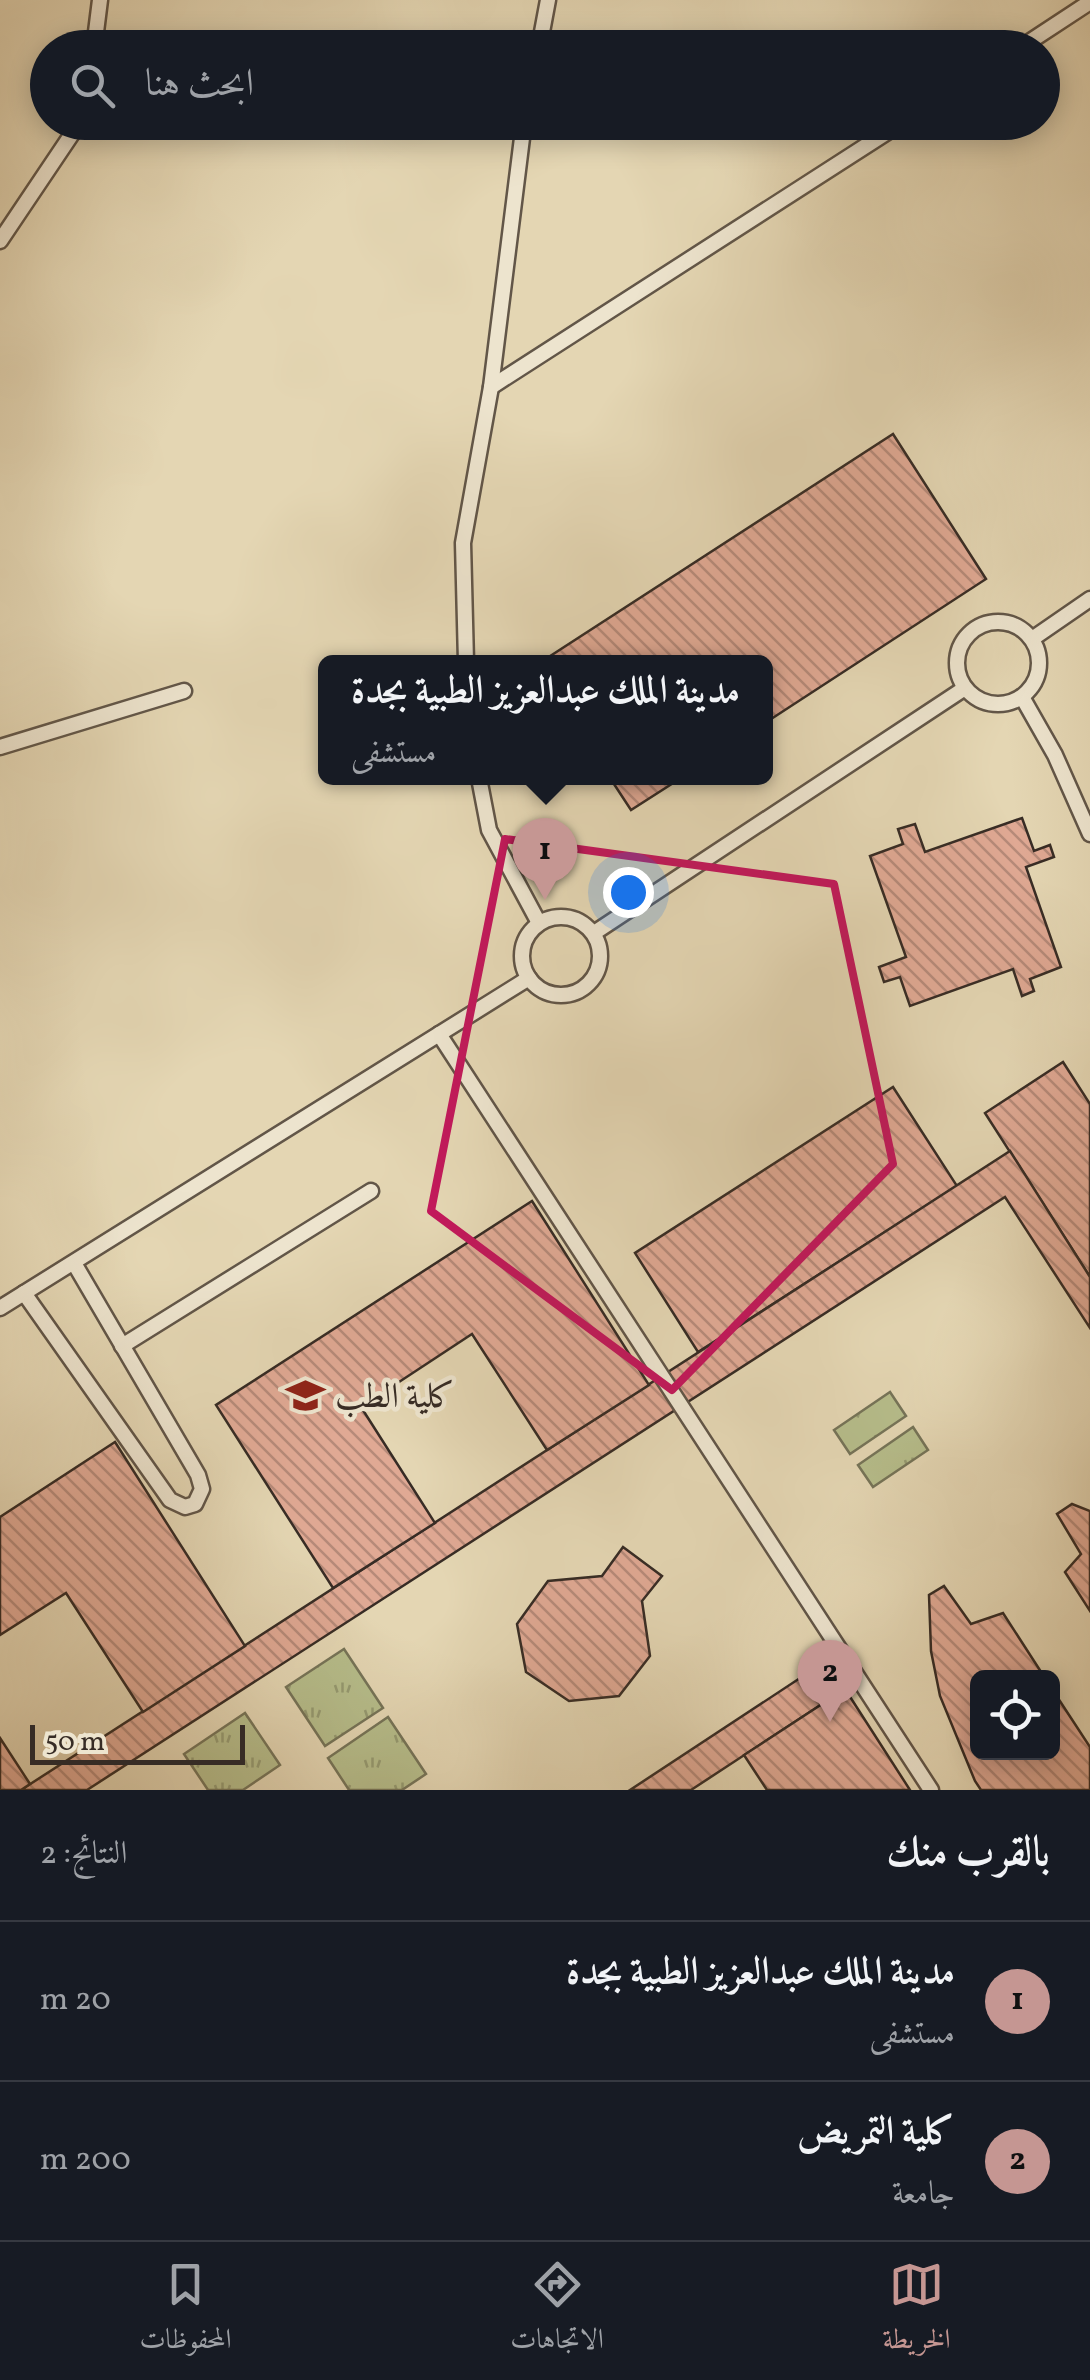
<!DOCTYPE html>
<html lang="ar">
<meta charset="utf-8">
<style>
:root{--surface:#171b24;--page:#20242c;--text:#f1f3f6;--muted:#9ea1a6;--line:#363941;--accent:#c59692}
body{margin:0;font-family:Vollkorn,Amiri,serif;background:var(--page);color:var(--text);direction:rtl}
.controls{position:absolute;right:30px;bottom:30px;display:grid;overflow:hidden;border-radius:15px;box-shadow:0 5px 25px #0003}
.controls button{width:90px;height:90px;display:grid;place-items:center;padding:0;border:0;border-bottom:2px solid var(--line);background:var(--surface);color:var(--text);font:50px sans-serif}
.scale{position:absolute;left:30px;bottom:25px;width:215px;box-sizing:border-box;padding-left:10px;border:5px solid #372c25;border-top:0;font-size:28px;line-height:35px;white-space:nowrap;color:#372c25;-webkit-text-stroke:8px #ede4ce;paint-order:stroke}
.you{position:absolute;left:628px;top:892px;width:35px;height:35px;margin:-25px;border:8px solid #fff;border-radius:50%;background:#1a73e8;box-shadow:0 0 0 15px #1a73e833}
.badge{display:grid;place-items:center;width:65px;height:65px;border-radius:50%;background:var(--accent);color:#111;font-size:32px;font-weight:700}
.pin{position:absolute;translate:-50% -82px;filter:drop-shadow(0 2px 5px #0008)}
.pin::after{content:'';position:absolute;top:52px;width:35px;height:30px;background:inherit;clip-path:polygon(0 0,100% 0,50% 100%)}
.popup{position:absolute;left:318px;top:655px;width:455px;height:130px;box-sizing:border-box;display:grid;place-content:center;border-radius:15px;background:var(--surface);filter:drop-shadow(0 2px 8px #0005);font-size:32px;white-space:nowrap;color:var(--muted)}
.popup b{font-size:38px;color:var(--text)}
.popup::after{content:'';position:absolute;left:50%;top:100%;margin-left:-20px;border:20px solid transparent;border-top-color:var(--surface)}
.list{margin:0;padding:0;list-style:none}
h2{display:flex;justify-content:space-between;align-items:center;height:130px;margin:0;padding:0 40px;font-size:42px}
h2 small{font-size:32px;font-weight:400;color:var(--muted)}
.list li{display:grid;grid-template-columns:65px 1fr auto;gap:30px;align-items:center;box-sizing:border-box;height:160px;padding:0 40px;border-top:2px solid var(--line)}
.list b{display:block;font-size:38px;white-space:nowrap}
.list p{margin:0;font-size:32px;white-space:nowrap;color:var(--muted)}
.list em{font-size:32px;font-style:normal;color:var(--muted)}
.icon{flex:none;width:55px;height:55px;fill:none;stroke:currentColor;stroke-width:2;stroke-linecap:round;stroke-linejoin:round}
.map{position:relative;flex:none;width:1090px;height:1790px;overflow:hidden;direction:ltr}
.search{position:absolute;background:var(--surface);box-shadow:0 5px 25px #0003;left:30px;right:30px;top:30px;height:110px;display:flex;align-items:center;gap:25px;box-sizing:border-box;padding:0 35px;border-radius:55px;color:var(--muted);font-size:38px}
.sheet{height:450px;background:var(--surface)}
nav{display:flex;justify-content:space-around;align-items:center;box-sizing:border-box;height:140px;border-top:2px solid var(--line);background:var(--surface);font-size:28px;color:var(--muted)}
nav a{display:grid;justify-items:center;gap:5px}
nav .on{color:var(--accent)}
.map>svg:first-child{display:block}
.grass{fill:url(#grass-tufts);stroke:#767458;stroke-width:2.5}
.building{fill:url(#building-back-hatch);stroke:#372c25;stroke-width:2.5}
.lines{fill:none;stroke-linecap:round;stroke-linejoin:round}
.service-casing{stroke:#625648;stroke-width:19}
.service{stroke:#ede4ce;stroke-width:14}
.marked{fill:none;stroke:#c2185b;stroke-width:8;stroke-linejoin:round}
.labels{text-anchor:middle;stroke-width:9;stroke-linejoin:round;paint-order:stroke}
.poi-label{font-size:35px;fill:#372c25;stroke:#ede4ce;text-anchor:start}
</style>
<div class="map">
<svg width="1090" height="1790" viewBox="0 0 1090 1790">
<defs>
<pattern id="grass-tufts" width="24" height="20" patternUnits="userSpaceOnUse" patternTransform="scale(2.5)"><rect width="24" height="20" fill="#b6bd8b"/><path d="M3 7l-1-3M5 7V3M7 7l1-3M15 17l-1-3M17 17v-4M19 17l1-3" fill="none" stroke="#959a71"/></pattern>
<pattern id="building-back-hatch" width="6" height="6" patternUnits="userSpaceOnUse" patternTransform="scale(2.5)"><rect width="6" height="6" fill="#e0a994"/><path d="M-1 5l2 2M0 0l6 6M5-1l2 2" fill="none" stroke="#b68a79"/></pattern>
</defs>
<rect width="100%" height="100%" fill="#e4d6b3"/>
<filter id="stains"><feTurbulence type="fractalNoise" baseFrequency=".002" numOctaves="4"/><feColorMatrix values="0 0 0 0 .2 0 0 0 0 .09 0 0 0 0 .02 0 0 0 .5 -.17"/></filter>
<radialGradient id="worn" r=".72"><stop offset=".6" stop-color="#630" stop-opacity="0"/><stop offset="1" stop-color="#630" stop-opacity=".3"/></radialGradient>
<g class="grass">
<polygon points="890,1392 906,1416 850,1454 834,1430"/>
<polygon points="913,1427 928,1450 873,1487 858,1465"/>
<polygon points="344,1649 383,1708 325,1746 286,1687"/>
<polygon points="245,1713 280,1765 243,1790 208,1790 184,1754"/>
<polygon points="388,1717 426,1774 402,1790 349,1790 328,1758"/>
</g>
<g class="building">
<polygon points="893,434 986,579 765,723 765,662 541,662"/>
<polygon points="610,778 681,778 631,810"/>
<polygon points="1022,818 1034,851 1050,845 1054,857 1026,867 1061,967 1030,979 1034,991 1022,996 1013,969 910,1006 900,977 884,982 879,967 906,957 870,856 903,844 898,829 915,824 925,852"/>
<polygon points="1063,1062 1090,1104 1090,1277 985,1113"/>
<polygon points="893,1087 957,1186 698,1352 635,1253"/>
<polygon points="1010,1151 1090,1277 1090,1328 1005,1197 87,1790 21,1790"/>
<polygon points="532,1201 649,1385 547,1450 472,1334 361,1407 435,1523 333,1588 216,1405"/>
<polygon points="115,1442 245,1646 143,1712 66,1593 0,1635 0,1517"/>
<polygon points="1072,1504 1090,1511 1090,1611 1065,1572 1081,1554 1057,1514"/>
<polygon points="623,1547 662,1576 642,1601 650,1656 619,1696 569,1701 526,1672 517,1624 548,1581 602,1576"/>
<polygon points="944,1586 971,1624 1003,1613 1045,1678 978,1678 978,1752 1052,1752 1052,1689 1090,1747 1090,1790 981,1790 975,1781 940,1696 931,1651 929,1595"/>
<polygon points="826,1661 845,1689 691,1790 630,1790"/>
<polygon points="845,1689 910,1790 767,1790 744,1755"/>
<polygon points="0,1738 30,1784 21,1790 0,1790"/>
</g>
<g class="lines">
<defs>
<g id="service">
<polyline points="94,48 100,0"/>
<polyline points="539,48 548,0"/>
<polyline points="1020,48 1090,2"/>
<polyline points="0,241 80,122"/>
<polyline points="491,387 903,122"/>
<circle cx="998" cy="663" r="41"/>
<polyline points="1032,639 1090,599"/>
<polyline points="466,662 463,543 491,387 524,122"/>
<polyline points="1022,697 1055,755 1090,834"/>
<polyline points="0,747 184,691"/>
<polyline points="479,778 489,830 539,923"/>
<circle cx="561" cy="956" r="39"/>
<polyline points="594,933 965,688"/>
<polyline points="439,1034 931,1790"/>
<polyline points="24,1293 170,1500 185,1507 195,1504 202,1489 198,1475 74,1263"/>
<polyline points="0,1308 529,978"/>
<polyline points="122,1346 371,1191"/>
</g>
</defs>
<use href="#service" class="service-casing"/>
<use href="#service" class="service"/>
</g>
<path class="marked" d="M505,839L834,884L893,1164L672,1390L431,1211Z"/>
<defs>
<symbol id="university-bare" viewBox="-9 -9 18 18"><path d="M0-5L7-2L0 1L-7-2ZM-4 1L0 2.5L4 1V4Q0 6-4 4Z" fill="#8f2418" stroke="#ede4ce" stroke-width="2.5" paint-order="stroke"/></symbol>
</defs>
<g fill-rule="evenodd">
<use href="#university-bare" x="278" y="1368" width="55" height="55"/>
</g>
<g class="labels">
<g class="poi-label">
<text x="335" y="1407">كلية الطب</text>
</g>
</g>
<rect width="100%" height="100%" filter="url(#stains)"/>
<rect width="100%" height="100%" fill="url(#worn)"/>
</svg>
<div class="controls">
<button><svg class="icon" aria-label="locate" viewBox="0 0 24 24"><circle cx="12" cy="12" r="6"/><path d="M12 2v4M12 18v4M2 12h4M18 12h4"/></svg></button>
</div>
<div class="scale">50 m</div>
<div class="you"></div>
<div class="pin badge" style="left:545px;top:900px">1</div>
<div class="popup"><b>مدينة الملك عبدالعزيز الطبية بجدة</b>مستشفى</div>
<div class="pin badge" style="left:830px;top:1722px">2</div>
<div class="search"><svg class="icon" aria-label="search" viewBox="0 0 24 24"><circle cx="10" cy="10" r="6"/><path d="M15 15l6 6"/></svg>ابحث هنا</div>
</div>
<section class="sheet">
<h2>بالقرب منك<small>النتائج: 2</small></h2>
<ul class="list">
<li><span class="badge">1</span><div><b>مدينة الملك عبدالعزيز الطبية بجدة</b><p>مستشفى</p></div><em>20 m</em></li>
<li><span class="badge">2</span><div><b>كلية التمريض</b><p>جامعة</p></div><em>200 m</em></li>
</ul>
</section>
<nav>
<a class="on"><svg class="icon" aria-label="map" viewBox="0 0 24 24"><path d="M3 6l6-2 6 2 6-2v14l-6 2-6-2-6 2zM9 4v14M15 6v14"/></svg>الخريطة</a>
<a><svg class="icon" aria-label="directions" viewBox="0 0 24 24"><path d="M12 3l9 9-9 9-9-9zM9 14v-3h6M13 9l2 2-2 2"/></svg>الاتجاهات</a>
<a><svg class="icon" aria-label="saved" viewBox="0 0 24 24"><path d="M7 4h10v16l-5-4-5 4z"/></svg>المحفوظات</a>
</nav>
